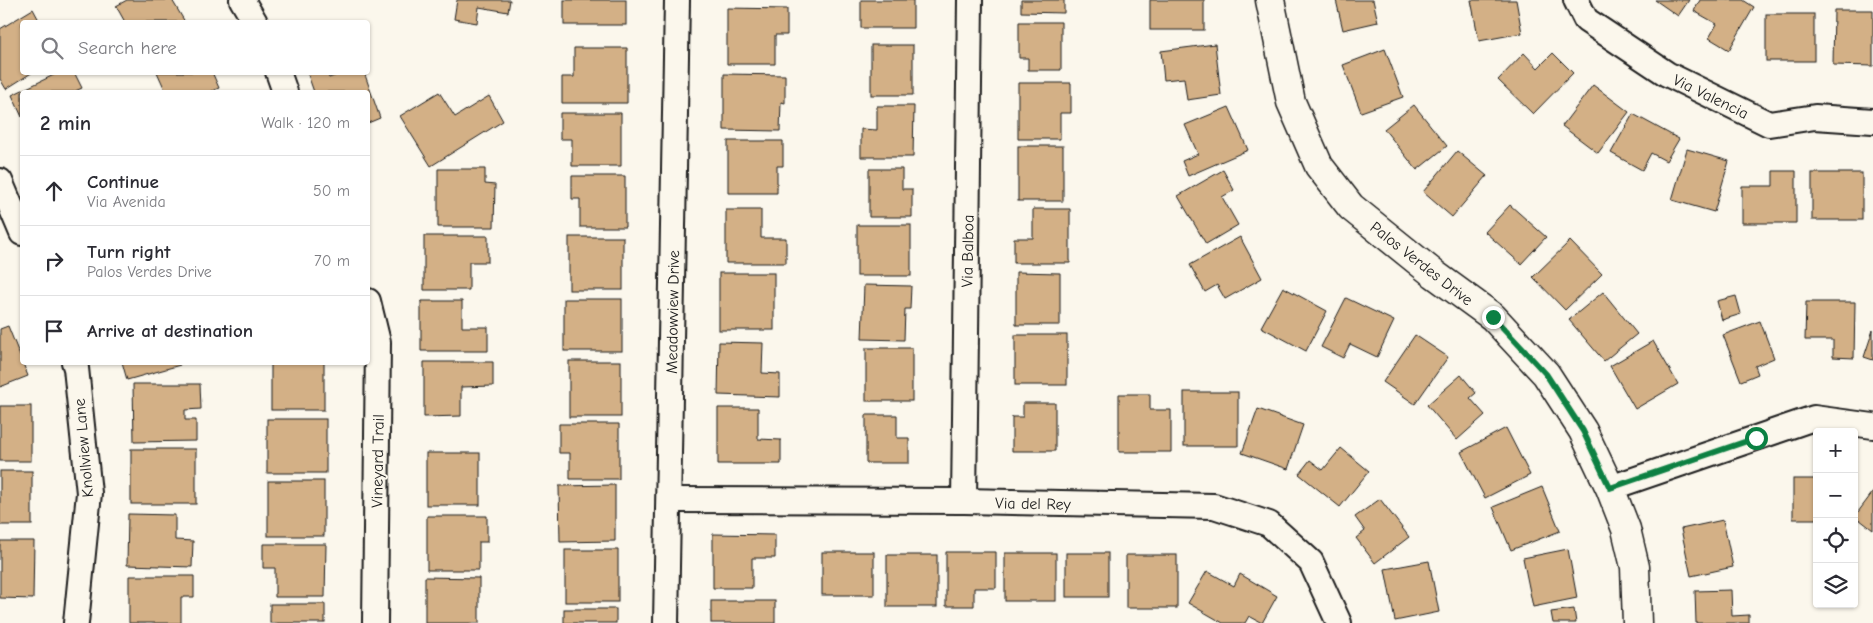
<!DOCTYPE html>
<meta charset="utf-8">
<style>
:root{--surface:#fff;--page:#f2f2f3;--text:#2b2b33;--muted:#7c7c81;--line:#e1e1e2}
body{margin:0;font-family:"Comic Neue",sans-serif;background:var(--page);color:var(--text)}
.controls{position:absolute;right:15px;bottom:15px;display:grid;overflow:hidden;border-radius:5px;box-shadow:0 1px 4px #0004}
.controls button{width:45px;height:45px;display:grid;place-items:center;padding:0;border:0;border-bottom:1px solid var(--line);background:var(--surface);color:var(--text);font:25px sans-serif}
.stop{position:absolute;width:15px;height:15px;margin:-11px;border:4px solid #0b8043;border-radius:50%;background:#fff}
.stop.end{background:#0b8043;border-color:#fff;box-shadow:0 1px 5px #0008}
.list{margin:0;padding:0;list-style:none}
h2{display:flex;justify-content:space-between;align-items:center;height:65px;margin:0;padding:0 20px;font-size:21px}
h2 small{font-size:16px;font-weight:400;color:var(--muted)}
.list li{display:grid;grid-template-columns:32px 1fr auto;gap:15px;align-items:center;box-sizing:border-box;height:70px;padding:0 20px;border-top:1px solid var(--line)}
.list b{display:block;font-size:19px;white-space:nowrap}
.list p{margin:0;font-size:16px;white-space:nowrap;color:var(--muted)}
.list em{font-size:16px;font-style:normal;color:var(--muted)}
.icon{flex:none;width:28px;height:28px;fill:none;stroke:currentColor;stroke-width:2;stroke-linecap:round;stroke-linejoin:round}
.map{position:relative;flex:none;width:1873px;height:623px;overflow:hidden}
.search{position:absolute;background:var(--surface);box-shadow:0 1px 4px #0004;left:20px;top:20px;width:350px;height:55px;display:flex;align-items:center;gap:12px;box-sizing:border-box;padding:0 18px;border-radius:5px;color:var(--muted);font-size:19px}
.panel{position:absolute;background:var(--surface);box-shadow:0 1px 4px #0004;left:20px;top:90px;width:350px;height:275px;border-radius:5px}
.map>svg:first-child{display:block}
.building{fill:#d3b086;stroke:#1c1c1c}
.lines{fill:none;stroke-linecap:round;stroke-linejoin:round}
.minor-casing{stroke:#1c1c1c;stroke-width:28}
.tertiary-casing{stroke:#1c1c1c;stroke-width:31}
.minor{stroke:#fbf7ec;stroke-width:24}
.tertiary{stroke:#fbf7ec;stroke-width:28}
.route{stroke:#0b8043;stroke-width:6}
.labels{text-anchor:middle;stroke-width:4;stroke-linejoin:round;paint-order:stroke}
.street-label{font-size:16px;fill:#1c1c1c;stroke:#fbf7ec}
</style>
<div class="map">
<svg width="1873" height="623" viewBox="0 0 1873 623">
<rect width="100%" height="100%" fill="#fbf7ec"/>
<filter id="ink" filterUnits="userSpaceOnUse"><feTurbulence type="fractalNoise" baseFrequency=".02" numOctaves="2"/><feDisplacementMap in="SourceGraphic" scale="10" xChannelSelector="R" yChannelSelector="G"/><feConvolveMatrix kernelMatrix="1 2 1 2 8 2 1 2 1" color-interpolation-filters="sRGB"/></filter>
<g filter="url(#ink)">
<g class="building">
<polygon points="127,0 172,0 185,22 125,22 116,6"/>
<polygon points="457,0 510,0 508,12 479,7 477,23 454,19"/>
<rect x="564" y="0" width="62" height="25"/>
<rect x="861" y="0" width="52" height="28"/>
<polygon points="1021,0 1064,0 1064,13 1021,12"/>
<rect x="1150" y="0" width="54" height="30"/>
<polygon points="1336,0 1373,0 1378,22 1343,30"/>
<polygon points="1471,0 1516,0 1522,33 1479,41"/>
<polygon points="1655,0 1689,0 1678,16"/>
<polygon points="1700,0 1743,0 1754,7 1729,50 1709,38 1717,24 1694,11"/>
<polygon points="727,8 787,9 787,35 775,35 775,64 727,64"/>
<polygon points="33,9 40,22 22,22 22,72 33,72 6,89 0,79 0,29"/>
<polygon points="1834,10 1873,10 1873,66 1833,65"/>
<rect x="1766" y="14" width="48" height="47"/>
<polygon points="1019,22 1061,22 1061,70 1028,70 1028,58 1019,58"/>
<polygon points="1215,44 1221,95 1187,100 1184,78 1164,80 1161,51"/>
<rect x="871" y="45" width="42" height="50"/>
<polygon points="574,48 627,48 627,103 562,103 562,77 574,77"/>
<polygon points="1385,49 1403,97 1361,112 1343,65"/>
<polygon points="1524,53 1538,68 1553,53 1573,73 1533,114 1498,80"/>
<polygon points="60,72 74,72 82,88 73,92 22,92 22,117 12,95"/>
<polygon points="157,72 212,72 219,88 209,92 166,92"/>
<polygon points="307,72 327,72 329,78 345,72 364,72 380,118 368,123 368,92 314,92"/>
<polygon points="724,74 785,75 785,103 781,102 780,131 724,130"/>
<polygon points="1018,83 1071,83 1071,113 1060,113 1060,139 1018,139"/>
<polygon points="1593,85 1629,112 1598,153 1562,126"/>
<polygon points="439,92 455,117 489,96 503,121 431,166 400,116"/>
<polygon points="1414,105 1447,146 1417,170 1384,129"/>
<polygon points="877,106 914,106 913,157 861,157 861,129 877,130"/>
<polygon points="1229,107 1248,150 1188,176 1182,161 1198,154 1185,125"/>
<polygon points="560,113 621,113 621,166 572,166 572,139 560,139"/>
<polygon points="1633,114 1679,139 1666,161 1651,153 1642,170 1611,153"/>
<polygon points="728,141 783,141 783,166 777,166 777,193 728,193"/>
<rect x="1018" y="146" width="45" height="55"/>
<polygon points="1687,149 1729,161 1714,212 1672,200"/>
<polygon points="1457,151 1487,176 1452,217 1423,192"/>
<polygon points="438,169 485,169 485,184 495,185 494,227 438,227"/>
<polygon points="869,169 902,169 902,189 912,189 912,217 869,217"/>
<polygon points="1223,170 1234,190 1222,197 1238,225 1206,244 1178,196"/>
<polygon points="1773,171 1796,171 1796,223 1742,223 1742,186 1773,186"/>
<rect x="1812" y="173" width="50" height="47"/>
<polygon points="572,176 625,176 625,227 580,227 580,199 572,199"/>
<polygon points="1510,205 1546,237 1521,264 1485,232"/>
<polygon points="1033,209 1070,209 1070,263 1014,263 1014,238 1033,238"/>
<polygon points="726,210 761,210 761,238 786,238 786,263 726,263"/>
<rect x="857" y="225" width="54" height="51"/>
<polygon points="424,236 488,236 488,262 469,262 469,290 424,290"/>
<rect x="569" y="237" width="54" height="53"/>
<polygon points="1240,237 1262,278 1225,299 1217,285 1205,292 1190,265"/>
<polygon points="1570,241 1602,274 1565,310 1533,277"/>
<polygon points="1016,272 1060,273 1060,325 1016,325"/>
<rect x="719" y="273" width="55" height="57"/>
<polygon points="864,285 911,286 910,309 905,309 904,340 862,339"/>
<polygon points="1283,287 1327,311 1306,351 1261,327"/>
<polygon points="1603,292 1637,334 1604,361 1569,320"/>
<polygon points="1736,296 1741,314 1722,320 1717,301"/>
<polygon points="1346,298 1394,321 1377,357 1350,344 1343,358 1321,347"/>
<rect x="564" y="299" width="58" height="52"/>
<polygon points="421,301 462,301 462,327 488,327 488,351 421,351"/>
<polygon points="1806,302 1855,302 1854,358 1833,357 1833,340 1805,340"/>
<polygon points="1760,321 1774,358 1755,366 1758,374 1741,381 1723,335"/>
<polygon points="8,326 28,376 0,387 0,329"/>
<polygon points="1873,330 1873,360 1864,357"/>
<rect x="1015" y="335" width="52" height="50"/>
<polygon points="1415,335 1448,357 1415,404 1383,382"/>
<polygon points="1653,341 1678,384 1635,409 1610,366"/>
<polygon points="719,342 763,343 762,373 780,374 780,397 718,395"/>
<rect x="866" y="348" width="46" height="53"/>
<rect x="569" y="361" width="52" height="56"/>
<polygon points="122,362 179,362 180,365 127,380"/>
<rect x="271" y="362" width="53" height="48"/>
<polygon points="424,362 493,362 493,386 461,387 461,416 424,417"/>
<polygon points="1461,375 1476,393 1470,398 1485,415 1457,440 1427,405"/>
<polygon points="133,384 200,384 201,409 185,410 185,420 196,420 196,441 134,442"/>
<rect x="1184" y="392" width="54" height="54"/>
<polygon points="1119,394 1150,394 1150,410 1171,410 1171,452 1119,452"/>
<polygon points="1023,403 1055,403 1055,451 1012,451 1012,417 1023,417"/>
<rect x="0" y="406" width="31" height="55"/>
<polygon points="718,408 758,408 758,439 781,440 781,464 718,464"/>
<polygon points="1258,409 1303,425 1288,469 1242,453"/>
<polygon points="866,415 897,415 897,438 909,438 909,463 866,463"/>
<rect x="267" y="419" width="59" height="54"/>
<polygon points="559,424 619,424 619,479 570,479 570,453 559,453"/>
<polygon points="1506,428 1530,475 1485,498 1461,452"/>
<polygon points="1341,448 1369,471 1340,507 1299,474 1310,460 1323,470"/>
<rect x="131" y="449" width="65" height="55"/>
<rect x="426" y="453" width="54" height="52"/>
<rect x="0" y="471" width="32" height="54"/>
<rect x="1793" y="479" width="24" height="40"/>
<rect x="268" y="481" width="56" height="55"/>
<polygon points="615,485 615,541 560,542 559,486"/>
<polygon points="1542,487 1560,531 1511,550 1493,507"/>
<polygon points="1873,492 1873,530 1855,516"/>
<polygon points="1380,499 1409,537 1375,563 1356,538 1365,531 1355,517"/>
<polygon points="128,514 175,515 175,540 193,541 192,567 127,565"/>
<polygon points="427,516 487,516 487,542 479,542 479,570 427,570"/>
<polygon points="1723,520 1733,567 1691,576 1681,529"/>
<polygon points="713,534 775,535 775,558 752,558 752,588 713,588"/>
<polygon points="0,541 34,541 33,599 0,598"/>
<polygon points="263,544 326,544 325,597 275,597 275,568 263,568"/>
<polygon points="1568,549 1577,598 1533,607 1523,558"/>
<rect x="565" y="550" width="53" height="52"/>
<rect x="822" y="552" width="52" height="43"/>
<polygon points="946,552 996,552 996,588 974,588 974,606 946,606"/>
<rect x="1005" y="553" width="51" height="48"/>
<rect x="1066" y="553" width="42" height="44"/>
<rect x="887" y="555" width="50" height="52"/>
<rect x="1126" y="555" width="51" height="53"/>
<polygon points="1429,561 1439,612 1395,621 1385,569"/>
<polygon points="1207,571 1234,586 1240,574 1277,596 1262,623 1249,616 1245,623 1223,623 1188,603"/>
<polygon points="129,576 194,576 194,597 181,597 181,623 129,623"/>
<polygon points="425,577 479,578 479,623 425,623"/>
<polygon points="1731,590 1732,616 1749,615 1749,623 1696,623 1695,591"/>
<rect x="711" y="601" width="64" height="22"/>
<rect x="270" y="604" width="55" height="19"/>
<rect x="564" y="609" width="52" height="14"/>
<polygon points="1574,609 1576,623 1553,623 1551,612"/>
</g>
<g class="lines">
<defs>
<g id="minor">
<polyline points="242,0 255,22"/>
<polyline points="1576,0 1586,20 1667,74 1769,124 1815,117 1873,121"/>
<polyline points="278,72 285,92"/>
<polyline points="0,181 22,233"/>
<polyline points="368,301 378,342 375,623"/>
<polyline points="74,362 76,368 89,493 76,623"/>
<polyline points="1610,488 1814,418 1873,426"/>
<polyline points="669,500 964,501 1214,506 1269,524 1311,562 1339,623"/>
<polyline points="964,501 970,0"/>
<polyline points="666,623 677,0"/>
</g>
<polyline id="tertiary" points="1270,0 1291,102 1319,166 1351,207 1434,274 1493,317 1546,374 1583,431 1610,488 1626,529 1635,567 1637,623"/>
</defs>
<use href="#minor" class="minor-casing"/>
<use href="#tertiary" class="tertiary-casing"/>
<use href="#minor" class="minor"/>
<use href="#tertiary" class="tertiary"/>
</g>
</g>
<g class="lines" filter="url(#ink)">
<polyline class="route" points="1493,317 1546,374 1583,431 1610,488 1756,438"/>
</g>
<g class="labels">
<g class="street-label">
<text transform="translate(1711 96) rotate(26)" y="6">Via Valencia</text>
<text transform="translate(967 251) rotate(-89)" y="6">Via Balboa</text>
<text transform="translate(1422 263) rotate(38)" y="6">Palos Verdes Drive</text>
<text transform="translate(672 312) rotate(-89)" y="6">Meadowview Drive</text>
<text transform="translate(83 448) rotate(-95)" y="6">Knollview Lane</text>
<text transform="translate(377 461) rotate(-89)" y="6">Vineyard Trail</text>
<text transform="translate(1033 503) rotate(1)" y="6">Via del Rey</text>
</g>
</g>
</svg>
<div class="controls">
<button>+</button>
<button>−</button>
<button><svg class="icon" aria-label="locate" viewBox="0 0 24 24"><circle cx="12" cy="12" r="6"/><path d="M12 2v4M12 18v4M2 12h4M18 12h4"/></svg></button>
<button><svg class="icon" aria-label="layers" viewBox="0 0 24 24"><path d="M12 4l9 5-9 5-9-5zM3 14l9 5 9-5"/></svg></button>
</div>
<div class="stop" style="left:1756px;top:438px"></div>
<div class="stop end" style="left:1493px;top:317px"></div>
<div class="search"><svg class="icon" aria-label="search" viewBox="0 0 24 24"><circle cx="10" cy="10" r="6"/><path d="M15 15l6 6"/></svg>Search here</div>
<section class="panel">
<h2>2 min<small>Walk · 120 m</small></h2>
<ul class="list">
<li><svg class="icon" aria-label="ahead" viewBox="0 0 24 24"><path d="M12 20V5M6 11l6-6 6 6"/></svg><div><b>Continue</b><p>Via Avenida</p></div><em>50 m</em></li>
<li><svg class="icon" aria-label="right" viewBox="0 0 24 24"><path d="M7 20v-9h11M14 6l5 5-5 5"/></svg><div><b>Turn right</b><p>Palos Verdes Drive</p></div><em>70 m</em></li>
<li><svg class="icon" aria-label="arrive" viewBox="0 0 24 24"><path d="M6 21V4h12l-3 4 3 4H6"/></svg><div><b>Arrive at destination</b></div></li>
</ul>
</section>
</div>
